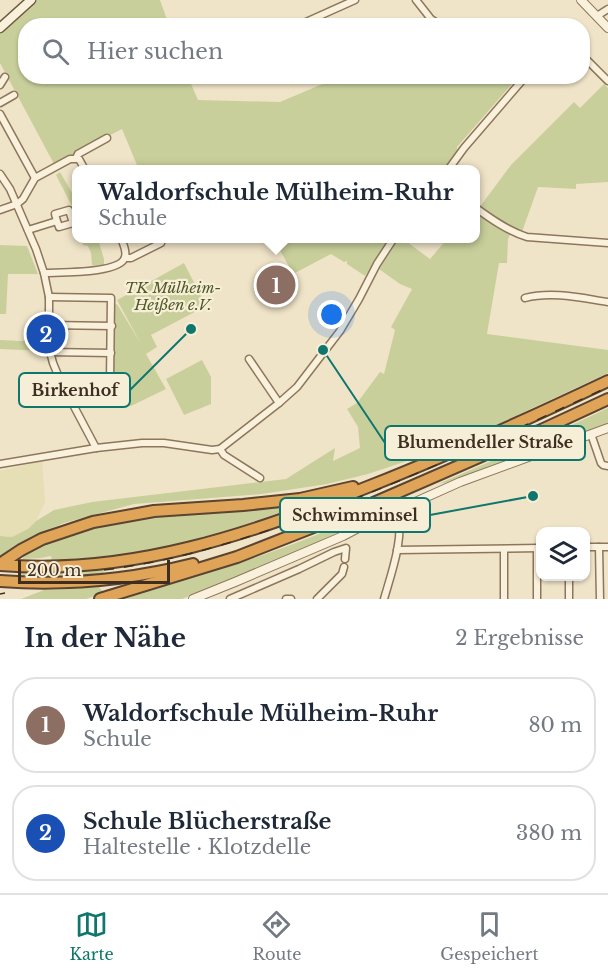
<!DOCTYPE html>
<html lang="de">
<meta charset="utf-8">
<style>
:root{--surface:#fff;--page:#f2f2f3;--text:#1f2937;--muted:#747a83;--line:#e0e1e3;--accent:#0f766e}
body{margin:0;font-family:"Libre Baskerville",serif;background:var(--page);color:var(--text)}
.controls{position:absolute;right:18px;bottom:18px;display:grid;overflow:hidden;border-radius:12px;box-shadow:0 2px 4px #0004}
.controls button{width:54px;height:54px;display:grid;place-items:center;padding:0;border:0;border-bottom:2px solid var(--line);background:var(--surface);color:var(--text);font:30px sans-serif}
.scale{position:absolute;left:18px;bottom:15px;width:152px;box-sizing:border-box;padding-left:6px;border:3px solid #3d2e20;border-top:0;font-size:16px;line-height:21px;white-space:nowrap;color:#3d2e20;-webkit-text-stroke:4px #f7eed8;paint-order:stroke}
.you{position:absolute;left:332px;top:315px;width:21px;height:21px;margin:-15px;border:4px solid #fff;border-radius:50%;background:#1a73e8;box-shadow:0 0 0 9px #1a73e833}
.badge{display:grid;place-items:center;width:39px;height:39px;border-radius:50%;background:var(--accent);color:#fff;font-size:20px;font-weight:700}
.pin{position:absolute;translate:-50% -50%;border:3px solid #fff;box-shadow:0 2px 6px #0006}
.popup{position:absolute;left:72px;top:165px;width:408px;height:78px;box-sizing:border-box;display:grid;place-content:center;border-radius:12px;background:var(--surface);filter:drop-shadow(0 2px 4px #0005);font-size:20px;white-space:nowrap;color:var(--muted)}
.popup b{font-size:22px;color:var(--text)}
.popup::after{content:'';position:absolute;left:50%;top:100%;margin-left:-12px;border:12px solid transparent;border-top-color:var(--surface)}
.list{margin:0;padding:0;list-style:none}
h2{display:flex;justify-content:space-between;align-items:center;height:78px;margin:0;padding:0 24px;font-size:26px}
h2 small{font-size:20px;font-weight:400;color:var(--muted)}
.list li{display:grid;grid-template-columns:39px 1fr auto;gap:18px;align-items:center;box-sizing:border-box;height:96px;margin:0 12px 12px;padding:0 12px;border:2px solid var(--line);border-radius:24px}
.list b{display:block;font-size:22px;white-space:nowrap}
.list p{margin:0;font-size:20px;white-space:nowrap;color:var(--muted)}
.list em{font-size:20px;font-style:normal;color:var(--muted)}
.icon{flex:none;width:33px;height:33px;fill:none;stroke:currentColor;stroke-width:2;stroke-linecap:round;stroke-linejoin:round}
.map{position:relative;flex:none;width:608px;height:599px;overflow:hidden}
.search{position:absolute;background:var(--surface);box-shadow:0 2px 4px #0004;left:18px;right:18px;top:18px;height:66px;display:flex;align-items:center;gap:15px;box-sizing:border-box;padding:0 21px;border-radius:24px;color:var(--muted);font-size:22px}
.sheet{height:294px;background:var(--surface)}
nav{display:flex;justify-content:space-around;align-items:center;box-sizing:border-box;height:84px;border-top:2px solid var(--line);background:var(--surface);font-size:16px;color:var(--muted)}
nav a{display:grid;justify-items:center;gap:3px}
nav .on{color:var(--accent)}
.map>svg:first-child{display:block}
.farmland{fill:#e6deb5}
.green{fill:#c9cf9b}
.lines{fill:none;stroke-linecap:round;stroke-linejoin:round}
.minor-casing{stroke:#8d765c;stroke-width:9}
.tertiary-casing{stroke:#8d765c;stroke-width:10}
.secondary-casing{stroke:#6f573f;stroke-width:11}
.motorway-casing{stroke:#5b4430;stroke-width:14}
.minor{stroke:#faf1dc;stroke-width:6}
.tertiary{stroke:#faf1dc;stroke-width:8}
.secondary{stroke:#faf1dc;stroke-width:8}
.motorway{stroke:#e0a458;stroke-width:10}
.rail{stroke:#3d2e20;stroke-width:1.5;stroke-dasharray:10 10;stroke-linecap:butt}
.labels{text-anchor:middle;stroke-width:4.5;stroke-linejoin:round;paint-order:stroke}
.park-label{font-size:15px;font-style:italic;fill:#4d5a26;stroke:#f7eed8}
.leader{fill:none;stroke:#0f766e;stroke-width:2}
.callout-dot{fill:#0f766e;stroke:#f7eed8;stroke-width:2}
.callout{fill:#f7eed8;stroke:#0f766e;stroke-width:2}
.callout-label{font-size:16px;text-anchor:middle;font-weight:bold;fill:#3d2e20}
</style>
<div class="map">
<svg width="608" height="599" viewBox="0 0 608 599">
<rect width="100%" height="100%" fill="#f0e4c8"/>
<polygon class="farmland" points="42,461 45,502 36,521 28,529 12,537 0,536 0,471"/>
<g class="green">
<polygon points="37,0 160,0 169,25 26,26 26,76 188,77 198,100 280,102 339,77 518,77 457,147 457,153 444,169 139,170 122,129 54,164 0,63 0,34"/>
<polygon points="604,84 608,88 608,182 576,184 576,189 538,187 522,232 513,228 508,239 507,263 499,263 487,334 608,350 608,373 492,427 410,460 368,474 327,484 262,494 134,504 64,523 33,536 0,556 0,536 12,537 28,529 36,521 54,510 92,502 286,479 335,448 333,461 360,448 358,427 347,409 357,403 380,372 384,374 395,330 391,327 412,289 400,284 379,269 388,253 399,239 403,239 430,259 447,239 476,238 476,212 511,165 574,102 580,108"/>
<polygon points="60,172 76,200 76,214 56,175"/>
<polygon points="81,239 98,239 104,259 104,265 92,265 91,253 88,246 83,245"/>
<polygon points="274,239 389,239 365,276 347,264 347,261 344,262 331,254 293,274"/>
<polygon points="0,245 27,246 38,274 8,274 6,314 0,314"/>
<polygon points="184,263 206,306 151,335 157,347 146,354 166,389 131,406 112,406 114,305 117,304 141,344 117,300"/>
<polygon points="0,340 43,342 44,351 0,349"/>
<polygon points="202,360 211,377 211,404 184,415 166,379"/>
<polygon points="608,408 608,423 455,481 438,484 538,441"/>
<path d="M324,497C264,518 203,541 139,553C110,558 81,560 52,561L51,556L41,558L23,559V555L62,536L109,521Z"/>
<path d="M387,505L379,513L320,541L182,599H121C155,588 189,579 223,568C279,551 333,529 387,505Z"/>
<polygon points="103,568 104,575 57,578 19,577 20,570"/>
<polygon points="99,587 104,593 86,599 21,599 44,590 55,590"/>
</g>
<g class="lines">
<defs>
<g id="minor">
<polyline points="416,0 431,19 441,26"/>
<polyline points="597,16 608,9"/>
<polyline points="297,26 355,0"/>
<polyline points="582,55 608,81"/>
<polyline points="0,85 5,77"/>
<polyline points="0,103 14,95"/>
<polyline points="0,114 35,178"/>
<polyline points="76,158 78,154 107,138"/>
<polyline points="448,170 464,148 526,76"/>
<polyline points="0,174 10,189 36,249 44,273 49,297 49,348 53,363 60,380 96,448"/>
<path d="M476,208C491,219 508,231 527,237L608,243"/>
<polyline points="0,210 17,204 23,199 35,178 70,159 79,159 85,170"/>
<polyline points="28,230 57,221 59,227 73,223 69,210 55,214 57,221"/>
<polyline points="125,258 131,258 161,243"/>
<path d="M44,273C59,272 121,274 125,257C127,251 123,244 121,238"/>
<polyline points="49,297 111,298 110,381 60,380"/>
<path d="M525,298C552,291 581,298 608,302"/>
<polyline points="49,325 112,326"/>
<polyline points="49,352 111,353"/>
<polyline points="249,359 279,403"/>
<polyline points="591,434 601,463 603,465 608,466"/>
<polyline points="220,449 279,403 297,387 340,331 359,299 377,264 394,238"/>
<polyline points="0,464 96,448 142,443 164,443 212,450 220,449 224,455 260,478"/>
<polyline points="586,547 608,547"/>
<polyline points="599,547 600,599"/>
<polyline points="504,549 504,599"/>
<polyline points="397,550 540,548"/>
<polyline points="569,576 569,599"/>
<polyline points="230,599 299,569 334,552 346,548 345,559"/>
<polyline points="286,599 291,599"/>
<polyline points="317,599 342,574 344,567"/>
<path d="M384,599C392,571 404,539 398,510"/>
<polyline points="537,599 537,548"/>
</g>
<g id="tertiary">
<polyline points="581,0 608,28"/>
<polyline points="193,599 235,582 343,536 364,525 460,482 608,428"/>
</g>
<polyline id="secondary" points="0,28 31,0"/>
<g id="motorway">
<polyline points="0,564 21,550 42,539 93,522 154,511 243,505 300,499 353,487"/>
<path d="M0,565C131,576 250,534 370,486C451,454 530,418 608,381"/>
<path d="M0,581C65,586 129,580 193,564"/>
<polyline points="100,599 237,557 362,508 539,431 608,399"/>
</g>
</defs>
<use href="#minor" class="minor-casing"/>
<use href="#tertiary" class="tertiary-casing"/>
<use href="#secondary" class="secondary-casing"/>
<use href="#motorway" class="motorway-casing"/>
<use href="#minor" class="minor"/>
<use href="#tertiary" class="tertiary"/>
<use href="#secondary" class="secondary"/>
<use href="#motorway" class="motorway"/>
<g class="rail">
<path d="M104,570C177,561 246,539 315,514C415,477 511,432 608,387"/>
<polyline points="0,594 5,593"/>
</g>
</g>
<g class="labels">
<g class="park-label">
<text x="173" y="293">TK Mülheim-<tspan x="173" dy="17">Heißen e.V.</tspan></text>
</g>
</g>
<path class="leader" d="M191 329L130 390M323 350L385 443M533 496L430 515"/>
<g class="callout-dot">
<circle cx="191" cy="329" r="6"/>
<circle cx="323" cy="350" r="6"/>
<circle cx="533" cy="496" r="6"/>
</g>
<g class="callout">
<rect x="19" y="373" width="111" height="34" rx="6"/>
<rect x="385" y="426" width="200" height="34" rx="6"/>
<rect x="280" y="498" width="150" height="34" rx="6"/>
</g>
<g class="callout-label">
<text x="75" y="396">Birkenhof</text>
<text x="485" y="448">Blumendeller Straße</text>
<text x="355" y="521">Schwimminsel</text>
</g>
</svg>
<div class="controls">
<button><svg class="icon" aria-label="layers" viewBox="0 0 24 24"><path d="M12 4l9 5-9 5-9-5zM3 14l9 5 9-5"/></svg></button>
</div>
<div class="scale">200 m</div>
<div class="you"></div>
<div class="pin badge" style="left:276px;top:285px;background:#8d6e63">1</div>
<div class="popup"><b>Waldorfschule Mülheim-Ruhr</b>Schule</div>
<div class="pin badge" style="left:46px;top:334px;background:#1a4fb4">2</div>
<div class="search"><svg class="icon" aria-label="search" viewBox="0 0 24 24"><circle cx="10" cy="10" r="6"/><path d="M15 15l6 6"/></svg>Hier suchen</div>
</div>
<section class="sheet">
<h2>In der Nähe<small>2 Ergebnisse</small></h2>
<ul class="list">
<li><span class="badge" style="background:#8d6e63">1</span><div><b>Waldorfschule Mülheim-Ruhr</b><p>Schule</p></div><em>80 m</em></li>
<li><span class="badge" style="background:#1a4fb4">2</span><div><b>Schule Blücherstraße</b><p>Haltestelle · Klotzdelle</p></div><em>380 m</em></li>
</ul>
</section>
<nav>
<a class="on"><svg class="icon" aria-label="map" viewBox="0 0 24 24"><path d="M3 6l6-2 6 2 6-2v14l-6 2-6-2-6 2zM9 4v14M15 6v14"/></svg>Karte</a>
<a><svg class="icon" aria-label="directions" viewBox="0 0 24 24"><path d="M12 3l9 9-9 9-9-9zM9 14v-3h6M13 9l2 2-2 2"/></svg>Route</a>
<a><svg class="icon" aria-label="saved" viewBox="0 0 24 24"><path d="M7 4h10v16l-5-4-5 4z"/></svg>Gespeichert</a>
</nav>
